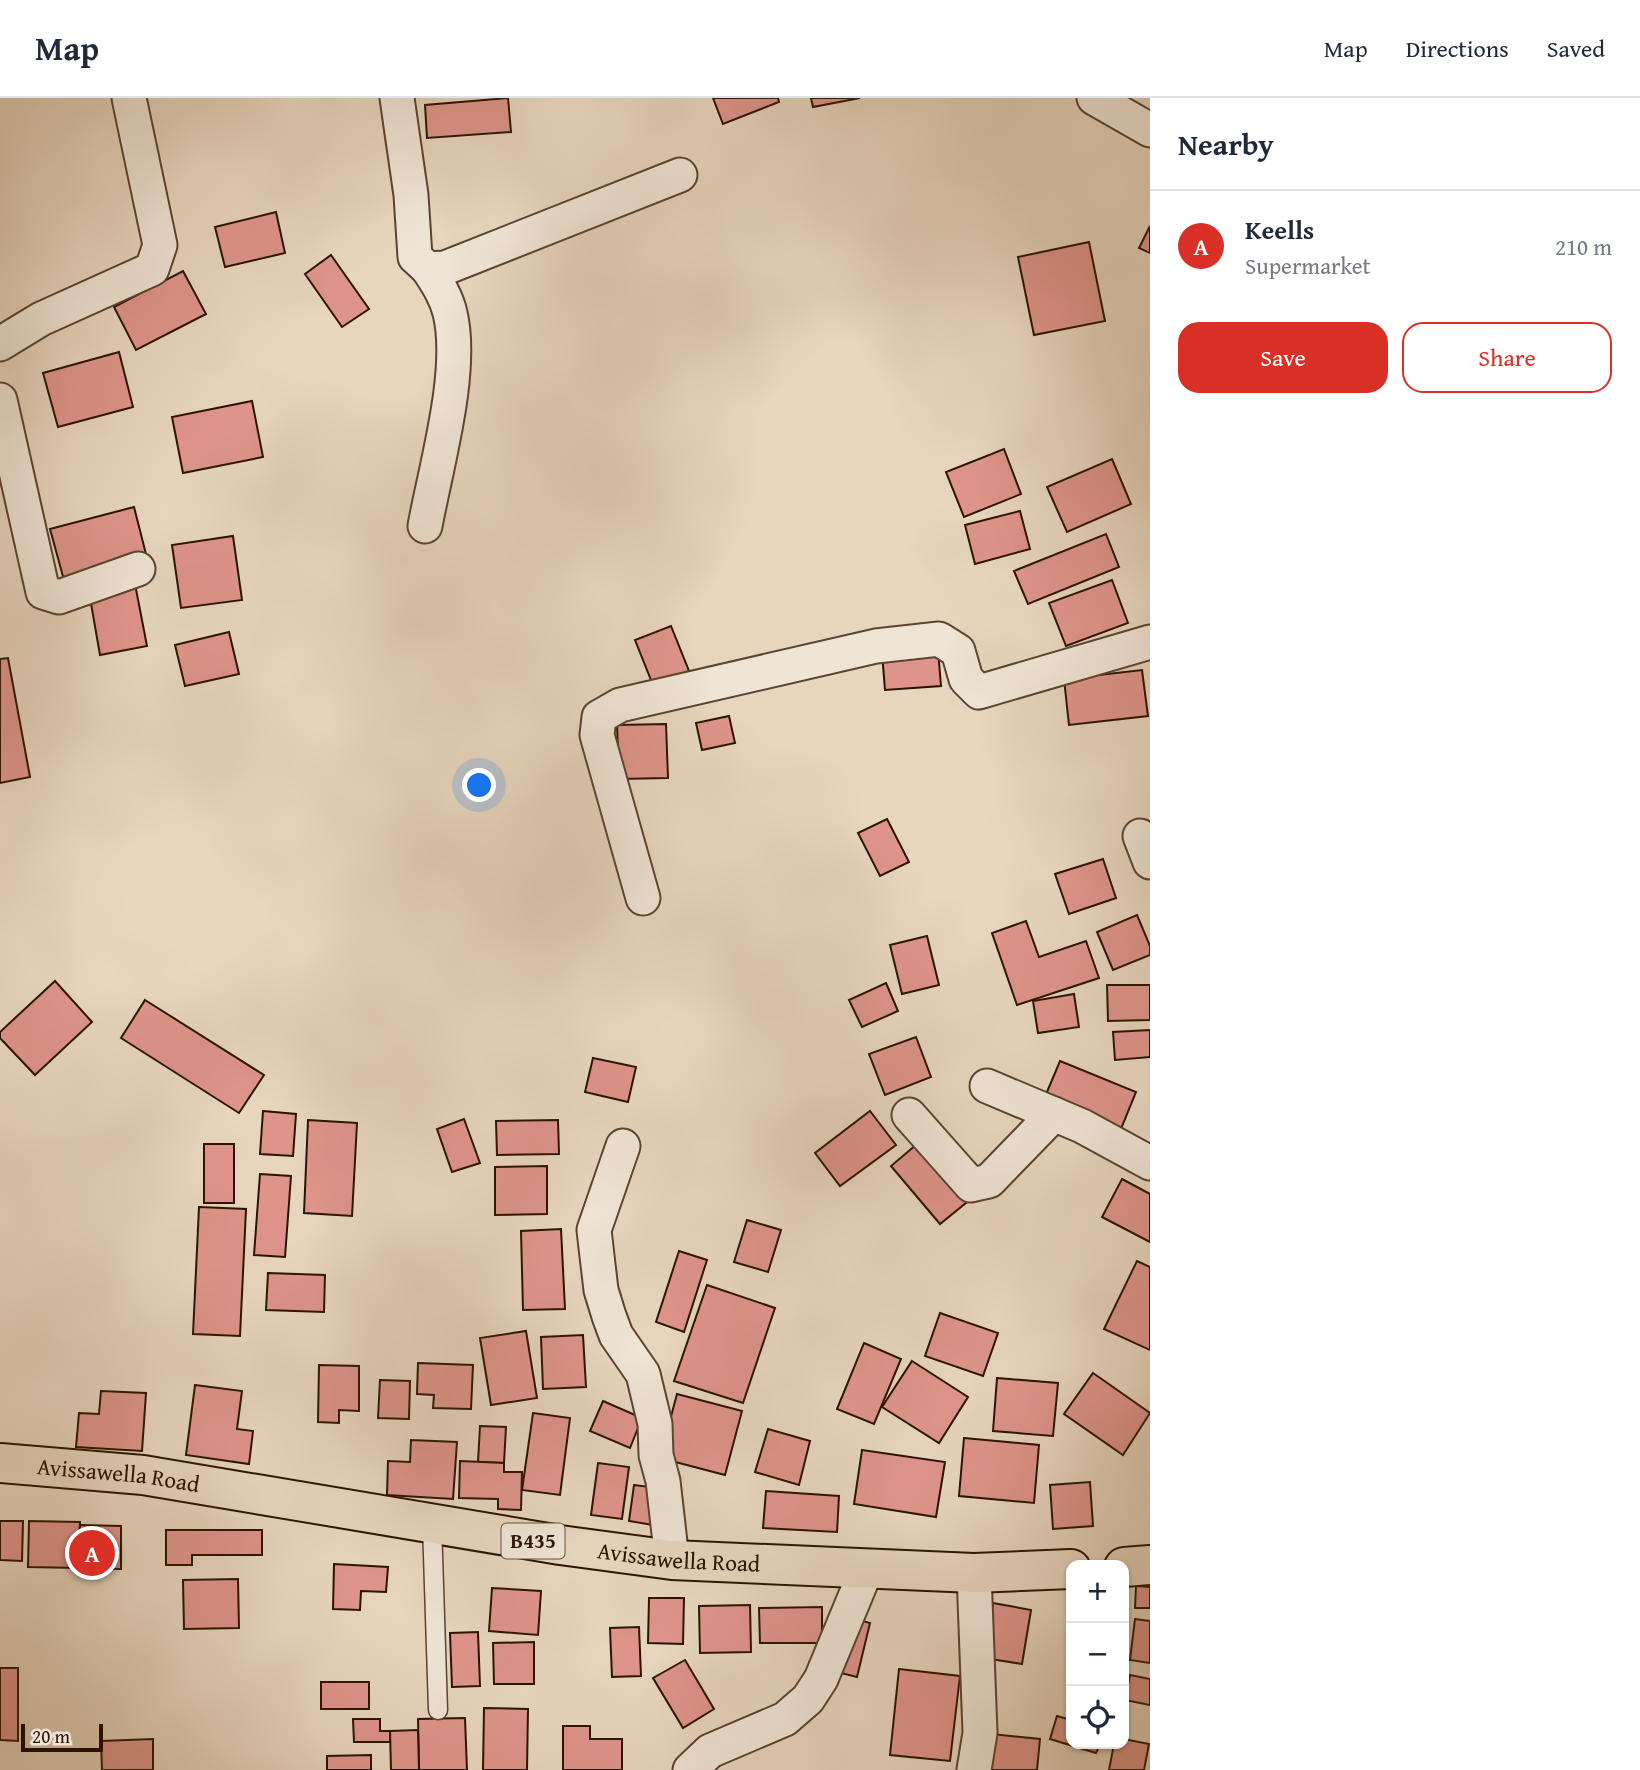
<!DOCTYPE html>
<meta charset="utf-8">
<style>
:root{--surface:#fff;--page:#f2f2f3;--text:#1f2937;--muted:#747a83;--line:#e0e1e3;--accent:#d93025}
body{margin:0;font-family:"Gentium Book Plus",serif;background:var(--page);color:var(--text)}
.controls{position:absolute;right:21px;bottom:21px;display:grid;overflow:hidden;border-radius:14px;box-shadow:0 2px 5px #0004}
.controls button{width:63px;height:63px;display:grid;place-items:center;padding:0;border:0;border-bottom:2px solid var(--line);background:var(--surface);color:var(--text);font:35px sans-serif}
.scale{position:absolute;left:21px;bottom:18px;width:82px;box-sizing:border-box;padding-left:7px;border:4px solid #2c1300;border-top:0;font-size:19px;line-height:24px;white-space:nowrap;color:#2c1300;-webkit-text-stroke:5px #efe4d5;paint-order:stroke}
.you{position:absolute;left:480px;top:688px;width:24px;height:24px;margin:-18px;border:5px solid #fff;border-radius:50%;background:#1a73e8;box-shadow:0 0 0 10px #1a73e833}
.badge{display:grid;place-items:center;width:46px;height:46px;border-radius:50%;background:var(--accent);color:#fff;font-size:23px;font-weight:700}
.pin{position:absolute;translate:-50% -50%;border:4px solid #fff;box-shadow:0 2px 7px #0006}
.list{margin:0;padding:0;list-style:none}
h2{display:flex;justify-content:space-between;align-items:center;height:91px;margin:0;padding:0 28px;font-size:30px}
h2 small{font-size:23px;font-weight:400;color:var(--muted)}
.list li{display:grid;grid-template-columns:46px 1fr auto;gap:21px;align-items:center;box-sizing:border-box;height:112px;padding:0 28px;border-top:2px solid var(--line)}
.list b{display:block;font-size:26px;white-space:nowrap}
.list p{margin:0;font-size:23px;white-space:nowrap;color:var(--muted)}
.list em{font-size:23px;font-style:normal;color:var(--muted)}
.actions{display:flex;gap:14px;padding:21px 28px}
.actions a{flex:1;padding:16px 0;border:2px solid var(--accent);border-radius:21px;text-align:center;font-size:24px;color:var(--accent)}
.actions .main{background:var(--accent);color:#fff}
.icon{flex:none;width:38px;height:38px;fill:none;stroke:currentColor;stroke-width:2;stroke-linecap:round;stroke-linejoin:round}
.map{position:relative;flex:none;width:1150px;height:1672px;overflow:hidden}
header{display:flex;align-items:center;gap:42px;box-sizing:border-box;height:98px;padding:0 35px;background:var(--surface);border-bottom:2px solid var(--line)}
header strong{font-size:33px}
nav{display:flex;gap:38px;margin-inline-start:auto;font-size:24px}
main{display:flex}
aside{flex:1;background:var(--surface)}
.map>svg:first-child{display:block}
.building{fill:#de948a;stroke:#2c1300;stroke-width:2}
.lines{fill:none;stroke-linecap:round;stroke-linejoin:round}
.service-casing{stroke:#5b4430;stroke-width:21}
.minor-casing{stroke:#5b4430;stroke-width:37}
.primary-casing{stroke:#2c1300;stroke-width:42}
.service{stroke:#efe4d5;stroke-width:18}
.minor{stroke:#efe4d5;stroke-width:33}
.primary{stroke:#e7d5be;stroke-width:38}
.labels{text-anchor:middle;stroke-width:5;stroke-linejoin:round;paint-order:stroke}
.shield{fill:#efe4d5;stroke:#665240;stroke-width:2}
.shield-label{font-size:21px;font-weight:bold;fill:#2c1300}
.street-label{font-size:23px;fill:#2c1300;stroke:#efe4d5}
</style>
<header>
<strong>Map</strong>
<nav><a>Map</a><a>Directions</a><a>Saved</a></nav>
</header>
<main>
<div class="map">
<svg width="1150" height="1672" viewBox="0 0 1150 1672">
<rect width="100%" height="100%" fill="#e7d5be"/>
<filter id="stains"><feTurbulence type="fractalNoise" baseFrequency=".00286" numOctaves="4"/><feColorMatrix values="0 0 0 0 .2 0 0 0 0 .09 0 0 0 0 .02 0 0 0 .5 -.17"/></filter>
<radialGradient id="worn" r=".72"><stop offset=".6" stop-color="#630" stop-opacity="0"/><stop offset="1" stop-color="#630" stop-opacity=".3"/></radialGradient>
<g class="building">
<polygon points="508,0 511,34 427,40 425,7"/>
<polygon points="713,0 778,0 779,4 723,26"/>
<polygon points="811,0 860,0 813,9"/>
<polygon points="276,114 285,155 225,169 215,129"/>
<polygon points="1150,128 1150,155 1139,150"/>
<polygon points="1089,144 1105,223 1034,237 1018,159"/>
<polygon points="331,157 369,211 342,229 305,176"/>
<polygon points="183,173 206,216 136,252 114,209"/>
<polygon points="119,254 133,309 58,329 43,275"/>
<polygon points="252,303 263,359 183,375 172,319"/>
<polygon points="1004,351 1021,396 964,419 946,374"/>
<polygon points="1112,361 1131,406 1067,434 1047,389"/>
<polygon points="134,409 147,460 64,482 50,431"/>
<polygon points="1020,413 1030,451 975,466 965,427"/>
<polygon points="1106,436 1119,469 1028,506 1014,473"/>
<polygon points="233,438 242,502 181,510 172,447"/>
<polygon points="1112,482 1128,525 1066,548 1049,505"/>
<polygon points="135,486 147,548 100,557 89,494"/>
<polygon points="671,528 689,573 653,587 635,542"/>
<polygon points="229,534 239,576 185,588 175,547"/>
<polygon points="938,552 941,588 885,592 882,555"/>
<polygon points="8,560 30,679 0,685 0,561"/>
<polygon points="1142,572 1148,618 1069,627 1064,581"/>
<polygon points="729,618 735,645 702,652 696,625"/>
<polygon points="666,626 668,680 619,681 617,627"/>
<polygon points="887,721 909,764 880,778 858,735"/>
<polygon points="1103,761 1116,800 1069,816 1055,776"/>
<polygon points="1137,817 1150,848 1150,857 1113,872 1097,834"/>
<polygon points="1026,823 1039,859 1086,843 1099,880 1017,907 992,835"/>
<polygon points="927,838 939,887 902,896 890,847"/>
<polygon points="55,883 92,924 35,977 0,940 0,934"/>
<polygon points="886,885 898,913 862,929 849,902"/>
<polygon points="1107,887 1150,887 1150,922 1108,923"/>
<polygon points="1074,896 1079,929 1038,935 1033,903"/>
<polygon points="145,902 264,977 239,1015 121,940"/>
<polygon points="1150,932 1150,959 1115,962 1113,934"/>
<polygon points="916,939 931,979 885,997 869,956"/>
<polygon points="593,960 636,969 628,1004 585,994"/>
<polygon points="1060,963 1136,994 1121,1031 1044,1001"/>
<polygon points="263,1013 296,1016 293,1058 260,1056"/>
<polygon points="870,1013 896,1047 840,1088 815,1055"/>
<polygon points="464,1021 480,1065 452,1074 437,1031"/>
<polygon points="308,1022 357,1025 352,1118 304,1115"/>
<polygon points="558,1022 559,1056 497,1057 496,1023"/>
<polygon points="923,1041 972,1100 940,1126 891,1068"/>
<rect x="204" y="1046" width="30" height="59"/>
<polygon points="547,1068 547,1116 495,1117 495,1069"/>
<polygon points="260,1076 291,1078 285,1159 254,1157"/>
<polygon points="1122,1081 1150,1096 1150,1144 1102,1119"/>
<polygon points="199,1109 246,1111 240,1238 193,1236"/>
<polygon points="747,1122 781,1132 768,1174 734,1164"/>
<polygon points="561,1131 565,1211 523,1212 521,1133"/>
<polygon points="679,1153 707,1162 684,1234 656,1224"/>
<polygon points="1137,1163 1150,1169 1150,1252 1104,1231"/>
<polygon points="268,1175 325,1177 324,1214 266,1212"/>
<polygon points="707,1187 775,1210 743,1305 674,1283"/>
<polygon points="940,1215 998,1235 983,1278 925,1258"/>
<polygon points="526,1233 537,1300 491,1307 480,1240"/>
<polygon points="583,1237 586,1289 543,1291 541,1239"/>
<polygon points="864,1245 901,1261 874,1326 837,1311"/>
<polygon points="912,1263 968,1299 939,1345 882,1309"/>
<polygon points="418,1265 473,1267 471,1311 433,1310 434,1297 417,1296"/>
<polygon points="319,1267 359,1268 359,1313 339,1312 339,1325 318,1324"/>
<polygon points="1093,1275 1150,1315 1123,1357 1064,1316"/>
<polygon points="997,1280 1058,1285 1053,1338 993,1333"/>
<polygon points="380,1282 410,1283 409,1321 378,1320"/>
<polygon points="195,1287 242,1293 237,1331 253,1333 249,1366 186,1357"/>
<polygon points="101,1293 146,1295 142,1353 76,1349 79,1315 99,1316"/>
<polygon points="677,1296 742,1313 725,1377 660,1360"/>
<polygon points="603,1303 642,1320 630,1350 590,1333"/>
<polygon points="533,1315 570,1320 560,1397 522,1392"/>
<polygon points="480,1328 506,1329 504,1365 478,1364"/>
<polygon points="768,1331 810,1343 799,1387 755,1374"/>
<polygon points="964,1340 1039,1347 1034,1405 959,1398"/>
<polygon points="411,1342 457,1344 453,1401 387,1397 388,1363 410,1364"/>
<polygon points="862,1352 945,1364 936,1419 854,1406"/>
<polygon points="460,1363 504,1365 504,1374 522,1374 521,1412 498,1411 498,1401 459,1400"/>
<polygon points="598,1365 629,1369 622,1421 591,1417"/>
<polygon points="1090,1384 1093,1428 1053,1431 1050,1387"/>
<polygon points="634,1387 658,1390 653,1427 629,1423"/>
<polygon points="766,1393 839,1398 837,1434 763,1430"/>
<polygon points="0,1423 23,1423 22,1463 0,1462"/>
<polygon points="29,1423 80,1424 78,1470 28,1469"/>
<polygon points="80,1427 121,1428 121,1471 78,1470"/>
<polygon points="166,1432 262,1432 262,1457 192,1457 192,1467 166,1467"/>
<polygon points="334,1466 388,1469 386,1494 361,1493 360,1512 333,1511"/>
<polygon points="238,1481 239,1530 184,1531 183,1482"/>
<polygon points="1136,1488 1150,1489 1150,1510 1135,1510"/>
<polygon points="492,1490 541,1493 538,1537 489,1533"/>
<polygon points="649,1500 684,1500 683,1546 648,1545"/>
<polygon points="993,1505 1031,1512 1022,1566 984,1560"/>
<polygon points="750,1507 751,1554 700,1555 699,1508"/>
<polygon points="822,1509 822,1545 760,1545 759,1510"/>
<polygon points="855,1521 870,1525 857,1579 841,1575"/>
<polygon points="1135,1521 1150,1523 1150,1565 1130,1562"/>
<polygon points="639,1529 641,1578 612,1579 610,1530"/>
<polygon points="478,1534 480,1588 452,1589 450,1535"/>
<polygon points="534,1544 534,1586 494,1586 493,1545"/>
<polygon points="685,1562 714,1611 683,1630 653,1580"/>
<polygon points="0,1570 18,1570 18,1643 0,1642"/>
<polygon points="899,1571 960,1578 950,1663 890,1657"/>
<polygon points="1130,1577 1150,1581 1150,1607 1125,1602"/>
<rect x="321" y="1584" width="48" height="27"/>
<polygon points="484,1610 528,1611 527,1672 483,1672"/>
<polygon points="1057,1618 1071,1622 1071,1646 1100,1646 1096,1655 1050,1641"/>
<polygon points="465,1620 467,1672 419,1672 418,1621"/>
<polygon points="353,1621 380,1621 380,1633 390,1633 390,1644 354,1644"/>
<polygon points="563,1628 590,1628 590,1641 622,1641 622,1672 563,1672"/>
<polygon points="418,1632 419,1672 391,1672 390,1633"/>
<polygon points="991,1636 1040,1641 1037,1672 987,1672"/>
<polygon points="153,1641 153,1672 102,1672 101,1643"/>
<polygon points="1124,1641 1149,1646 1144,1672 1109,1672 1114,1646 1124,1646"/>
<polygon points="371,1657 371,1672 327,1672 327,1658"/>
</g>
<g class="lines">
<defs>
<polyline id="service" points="432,1426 438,1612"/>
<g id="minor">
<polyline points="397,0 411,97 415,159 428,171 445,170 680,77"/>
<polyline points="1094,0 1150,32"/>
<polyline points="0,246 41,221 152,171 160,147 129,0"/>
<polyline points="0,302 43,494 59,499 138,471"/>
<path d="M425,428C436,368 464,273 450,215C446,198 437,185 428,171"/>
<polyline points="1140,738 1150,764"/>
<polyline points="643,800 597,637 599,619 620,607 876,548 939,541 958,553 966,581 979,594 1150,544"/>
<polyline points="987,988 1082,1028 1150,1065"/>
<polyline points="909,1017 971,1087 989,1083 1054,1016"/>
<polyline points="623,1048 594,1132 597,1158 601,1192 609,1218 616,1237 643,1276 655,1326 656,1357 663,1383 672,1462"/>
<polyline points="974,1475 980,1635 974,1672"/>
<polyline points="690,1672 710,1653 785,1621 808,1601 821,1581 867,1470"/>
</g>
<g id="primary">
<path id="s1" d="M0,1365L143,1377L560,1447L672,1462L974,1475L1071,1471"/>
<polyline points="1124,1469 1150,1467"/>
</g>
</defs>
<use href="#service" class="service-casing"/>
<use href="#minor" class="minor-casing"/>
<use href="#primary" class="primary-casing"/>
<use href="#service" class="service"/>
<use href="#minor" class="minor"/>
<use href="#primary" class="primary"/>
</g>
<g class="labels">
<rect class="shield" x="501.5" y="1425.5" width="63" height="35" rx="5"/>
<g class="shield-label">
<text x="533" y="1450">B435</text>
</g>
<g class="street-label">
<text dy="8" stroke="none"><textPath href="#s1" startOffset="119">Avissawella Road</textPath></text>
<text dy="8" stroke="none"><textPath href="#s1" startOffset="686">Avissawella Road</textPath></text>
</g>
</g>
<rect width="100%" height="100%" filter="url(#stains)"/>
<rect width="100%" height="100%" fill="url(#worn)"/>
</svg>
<div class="controls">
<button>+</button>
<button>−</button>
<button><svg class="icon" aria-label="locate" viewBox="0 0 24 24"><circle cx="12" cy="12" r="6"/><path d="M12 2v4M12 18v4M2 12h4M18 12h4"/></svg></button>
</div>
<div class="scale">20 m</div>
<div class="you"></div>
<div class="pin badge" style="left:92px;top:1455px">A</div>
</div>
<aside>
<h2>Nearby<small></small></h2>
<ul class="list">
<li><span class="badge">A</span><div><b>Keells</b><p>Supermarket</p></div><em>210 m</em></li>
</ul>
<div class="actions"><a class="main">Save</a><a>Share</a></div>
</aside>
</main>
